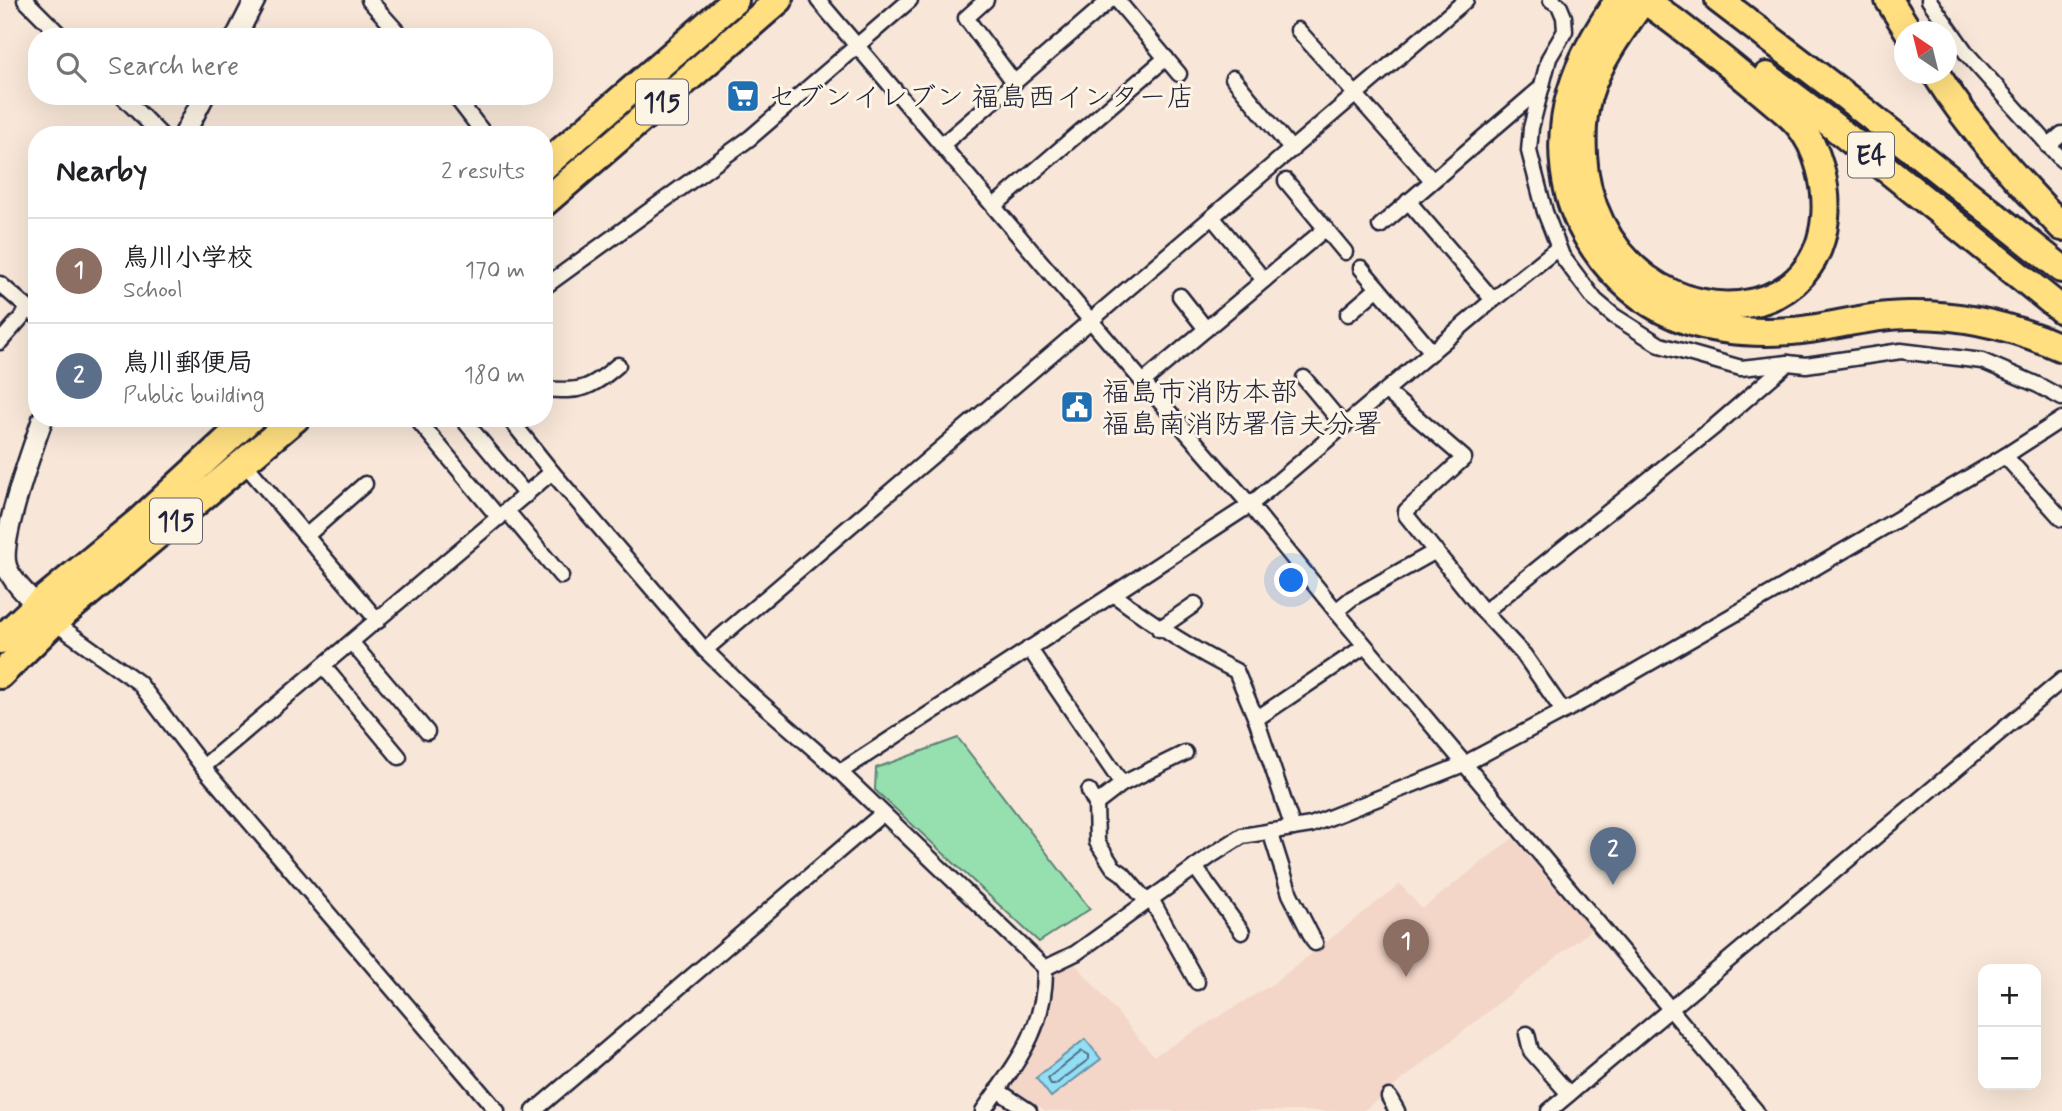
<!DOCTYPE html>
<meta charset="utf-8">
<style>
:root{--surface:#fff;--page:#f2f2f2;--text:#202124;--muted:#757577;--line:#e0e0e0;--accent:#1f6fb2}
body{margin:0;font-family:Mynerve,"Klee One",sans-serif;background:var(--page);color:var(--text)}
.controls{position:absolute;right:21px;bottom:21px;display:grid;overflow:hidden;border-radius:14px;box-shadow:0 7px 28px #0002}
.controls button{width:63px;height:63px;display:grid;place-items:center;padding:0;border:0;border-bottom:2px solid var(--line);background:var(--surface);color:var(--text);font:35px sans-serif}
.compass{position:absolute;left:1894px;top:21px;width:63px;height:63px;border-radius:50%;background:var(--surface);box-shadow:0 7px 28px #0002;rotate:325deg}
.you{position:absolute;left:1292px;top:581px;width:24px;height:24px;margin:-18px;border:5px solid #fff;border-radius:50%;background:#1a73e8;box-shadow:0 0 0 10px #1a73e833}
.badge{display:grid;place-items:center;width:46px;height:46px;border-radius:50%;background:var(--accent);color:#fff;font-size:23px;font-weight:700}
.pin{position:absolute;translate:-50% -58px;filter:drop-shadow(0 2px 4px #0008)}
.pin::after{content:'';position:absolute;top:37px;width:24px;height:21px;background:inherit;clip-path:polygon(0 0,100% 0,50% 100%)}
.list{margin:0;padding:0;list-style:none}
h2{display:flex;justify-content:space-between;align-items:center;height:91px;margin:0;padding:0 28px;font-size:30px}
h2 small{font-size:23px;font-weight:400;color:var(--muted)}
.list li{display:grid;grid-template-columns:46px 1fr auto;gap:21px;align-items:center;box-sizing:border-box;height:105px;padding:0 28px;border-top:2px solid var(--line)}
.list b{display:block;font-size:26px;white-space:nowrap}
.list p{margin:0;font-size:23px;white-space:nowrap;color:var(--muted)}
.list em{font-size:23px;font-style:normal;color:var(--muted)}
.icon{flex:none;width:38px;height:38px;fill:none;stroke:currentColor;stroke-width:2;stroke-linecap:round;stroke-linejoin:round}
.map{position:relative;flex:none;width:2062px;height:1111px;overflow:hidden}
.search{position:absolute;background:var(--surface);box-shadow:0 7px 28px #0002;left:28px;top:28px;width:525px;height:77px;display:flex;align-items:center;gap:18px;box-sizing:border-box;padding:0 24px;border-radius:28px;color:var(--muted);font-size:26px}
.panel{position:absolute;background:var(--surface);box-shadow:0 7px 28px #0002;left:28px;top:126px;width:525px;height:301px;border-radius:28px}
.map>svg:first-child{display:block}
.built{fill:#f3d6c8}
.green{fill:#96e0af;stroke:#5c8175;stroke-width:2}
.water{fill:#92def3;stroke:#6593a9;stroke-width:2}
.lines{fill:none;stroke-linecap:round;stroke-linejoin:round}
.shore{stroke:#4f6d85;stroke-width:2}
.street-casing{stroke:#22223b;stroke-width:19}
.secondary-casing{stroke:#22223b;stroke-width:24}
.highway-casing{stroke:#22223b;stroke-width:32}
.street{stroke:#fcf5e5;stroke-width:14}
.secondary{stroke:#fcf5e5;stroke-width:19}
.highway{stroke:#ffdf80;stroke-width:26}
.labels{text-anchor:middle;stroke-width:6;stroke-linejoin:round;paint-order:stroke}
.shield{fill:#fcf5e5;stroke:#63616e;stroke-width:2}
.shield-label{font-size:26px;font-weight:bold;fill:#22223b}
.poi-label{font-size:28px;fill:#22223b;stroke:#fcf5e5;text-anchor:start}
</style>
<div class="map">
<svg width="2062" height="1111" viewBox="0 0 2062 1111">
<rect width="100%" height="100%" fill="#f8e7d8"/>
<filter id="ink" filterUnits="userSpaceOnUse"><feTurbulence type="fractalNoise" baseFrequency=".0143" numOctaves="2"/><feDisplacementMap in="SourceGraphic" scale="14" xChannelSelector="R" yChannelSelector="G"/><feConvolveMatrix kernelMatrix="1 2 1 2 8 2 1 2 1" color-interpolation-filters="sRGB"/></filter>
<g filter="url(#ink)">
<polygon class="built" points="1513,838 1592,929 1363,1111 1046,1111 1011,1087 1047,1015 1052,971 1075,963 1154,1056 1274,983 1400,884 1422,909"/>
<polygon class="green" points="958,738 1090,909 1039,942 875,790 876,768"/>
<polygon class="water" points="1085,1039 1101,1059 1051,1097 1036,1078"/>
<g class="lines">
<polygon class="shore" points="1082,1051 1089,1055 1089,1059 1055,1085 1051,1085 1048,1078"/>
<defs>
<g id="street">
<polyline points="25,0 62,37"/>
<polyline points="369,0 402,37"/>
<polyline points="818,0 1143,382 1250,505 1336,611 1756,1111"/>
<polyline points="986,0 966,18 1014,82"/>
<polyline points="1117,0 1179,74"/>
<polyline points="1551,0 1559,5 1564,17 1565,31 1549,58 1531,128 1529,151 1545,212 1562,256 1595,300 1614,316 1660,345 1741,368 1788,363 1806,365 1901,351 1982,361 2038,385 2062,398"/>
<polyline points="1929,0 1967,54 2062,160"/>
<polyline points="1298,30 1432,180"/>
<polyline points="1233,78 1292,150"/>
<polyline points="122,96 161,135"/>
<polyline points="455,96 485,135"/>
<polyline points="942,145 1110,0"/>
<polyline points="2048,146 2062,134"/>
<polyline points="1286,181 1345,252"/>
<polyline points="1408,201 1493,300"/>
<polyline points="994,206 1166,58"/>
<polyline points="1213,218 1264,280"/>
<polyline points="1380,226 1542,87"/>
<polyline points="1361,268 1432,352"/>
<polyline points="0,284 37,316"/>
<polyline points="544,287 750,138 910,0"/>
<polyline points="1180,296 1206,329"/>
<polyline points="1348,314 1378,288"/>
<polyline points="0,342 28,310"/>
<polyline points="1304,378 1344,426"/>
<polyline points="1143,382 1325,229"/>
<path d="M544,389C581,392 589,390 618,365"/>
<polyline points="1386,391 1464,458 1406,511 1406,515 1484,612 1524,655 1563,711"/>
<polyline points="429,418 421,424 499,518"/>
<polyline points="462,418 526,495"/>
<path d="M509,418L552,472L705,650L744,688L840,772L1045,968C1046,1029 1016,1063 983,1111"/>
<polyline points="2005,456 2062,519"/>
<polyline points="245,464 378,621"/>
<polyline points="507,511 561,576"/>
<polyline points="306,536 365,484"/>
<path d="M1113,594C1153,624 1191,649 1236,671L1256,719L1293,828"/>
<polyline points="1336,611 1352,598 1436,551"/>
<polyline points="1484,612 1714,427 1788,363"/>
<polyline points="54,622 139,683 203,767 497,1111"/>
<polyline points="1159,629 1195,604"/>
<polyline points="352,643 427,732"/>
<polyline points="1029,648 1122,784"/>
<polyline points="705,650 1466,0"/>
<polyline points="324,667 399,757"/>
<polyline points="1256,719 1365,646"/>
<polyline points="203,767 552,472"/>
<polyline points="840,772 1250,505 1493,300 1558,248"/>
<polyline points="1089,791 1096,804 1097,842 1113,867 1123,874 1147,902"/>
<polyline points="1096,804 1122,784 1185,753"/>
<polyline points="1270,831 1290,894 1315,943"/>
<polyline points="1195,867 1242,932"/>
<polyline points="1151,899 1197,982"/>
<polyline points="1045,968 1076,953 1212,855 1242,836 1311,825 1464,764 1587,699 1782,587 2005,456 2062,419"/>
<polyline points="1527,1034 1531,1051 1569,1094"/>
<polyline points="997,1090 1029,1111"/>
<polyline points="1389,1097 1397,1111"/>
<polyline points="534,1111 882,814"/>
<polyline points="1549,1111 2062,680"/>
</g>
<g id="secondary">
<polyline points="236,37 255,0"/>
<polyline points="184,135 204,96"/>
<path d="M43,418C33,447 0,538 6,564C9,580 35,603 46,614"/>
</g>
<g id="highway">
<path d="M1619,0C1576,59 1551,121 1569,194C1575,218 1587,239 1602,259C1652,322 1715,336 1792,331C1830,328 1868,315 1908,315C1961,314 2013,326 2062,348"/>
<path d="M1643,0C1622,29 1598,62 1588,96C1582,115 1582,135 1583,154C1585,202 1607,249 1646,278C1712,327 1816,312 1825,218C1828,187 1818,147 1798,124C1788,112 1773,102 1762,92C1724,60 1685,29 1645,0"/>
<polyline points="1719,0 1849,99 2062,269"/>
<polyline points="1889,0 1909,32"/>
<path d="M1936,74C1971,130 2016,179 2062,227"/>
<polyline points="1767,76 1827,121 2062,310"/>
<polyline points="544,166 735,0"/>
<polyline points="544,203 779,0"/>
<polyline points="0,640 37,605 139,521 251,418"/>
<polyline points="0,675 54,622 296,418"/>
</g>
</defs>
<use href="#street" class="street-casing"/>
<use href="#secondary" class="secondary-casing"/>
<use href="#highway" class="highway-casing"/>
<use href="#street" class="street"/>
<use href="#secondary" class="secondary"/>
<use href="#highway" class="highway"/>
</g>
</g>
<defs>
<symbol id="supermarket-square" viewBox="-11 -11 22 22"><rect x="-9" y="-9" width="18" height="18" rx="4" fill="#1f6fb2" stroke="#fcf5e5"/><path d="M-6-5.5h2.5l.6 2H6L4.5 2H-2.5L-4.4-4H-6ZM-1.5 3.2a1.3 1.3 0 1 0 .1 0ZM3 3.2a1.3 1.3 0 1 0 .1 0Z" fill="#fff"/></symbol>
<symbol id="civic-square" viewBox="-11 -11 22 22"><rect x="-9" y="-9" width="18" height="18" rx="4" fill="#1f6fb2" stroke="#fcf5e5"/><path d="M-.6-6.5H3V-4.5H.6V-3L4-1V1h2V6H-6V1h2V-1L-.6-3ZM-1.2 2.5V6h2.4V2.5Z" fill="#fff"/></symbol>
</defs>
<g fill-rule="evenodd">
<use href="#supermarket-square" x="724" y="77" width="38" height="38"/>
<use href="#civic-square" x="1058" y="388" width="38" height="38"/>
</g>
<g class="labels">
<g class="shield">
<rect x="636" y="79.5" width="52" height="45" rx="5"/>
<rect x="1848" y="132.5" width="46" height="45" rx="5"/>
<rect x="150" y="498.5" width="52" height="45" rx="5"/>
</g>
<g class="shield-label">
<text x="662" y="111">115</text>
<text x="1871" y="164">E4</text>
<text x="176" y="530">115</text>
</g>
<g class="poi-label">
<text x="768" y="106">セブンイレブン 福島西インター店</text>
<text x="1102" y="401">福島市消防本部<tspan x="1102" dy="32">福島南消防署信夫分署</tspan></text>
</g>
</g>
</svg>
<div class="controls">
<button>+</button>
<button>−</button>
</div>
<svg class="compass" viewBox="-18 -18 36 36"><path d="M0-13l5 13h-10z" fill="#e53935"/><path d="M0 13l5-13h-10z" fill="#757577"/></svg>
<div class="you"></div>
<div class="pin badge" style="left:1406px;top:977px;background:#8d6e63">1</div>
<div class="pin badge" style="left:1613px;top:885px;background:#5c6f8a">2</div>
<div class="search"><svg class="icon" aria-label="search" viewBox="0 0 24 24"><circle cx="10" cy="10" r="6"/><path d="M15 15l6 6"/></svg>Search here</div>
<section class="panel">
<h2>Nearby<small>2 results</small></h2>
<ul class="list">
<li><span class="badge" style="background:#8d6e63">1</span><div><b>鳥川小学校</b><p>School</p></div><em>170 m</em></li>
<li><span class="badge" style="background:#5c6f8a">2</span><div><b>鳥川郵便局</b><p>Public building</p></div><em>180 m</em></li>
</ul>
</section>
</div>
